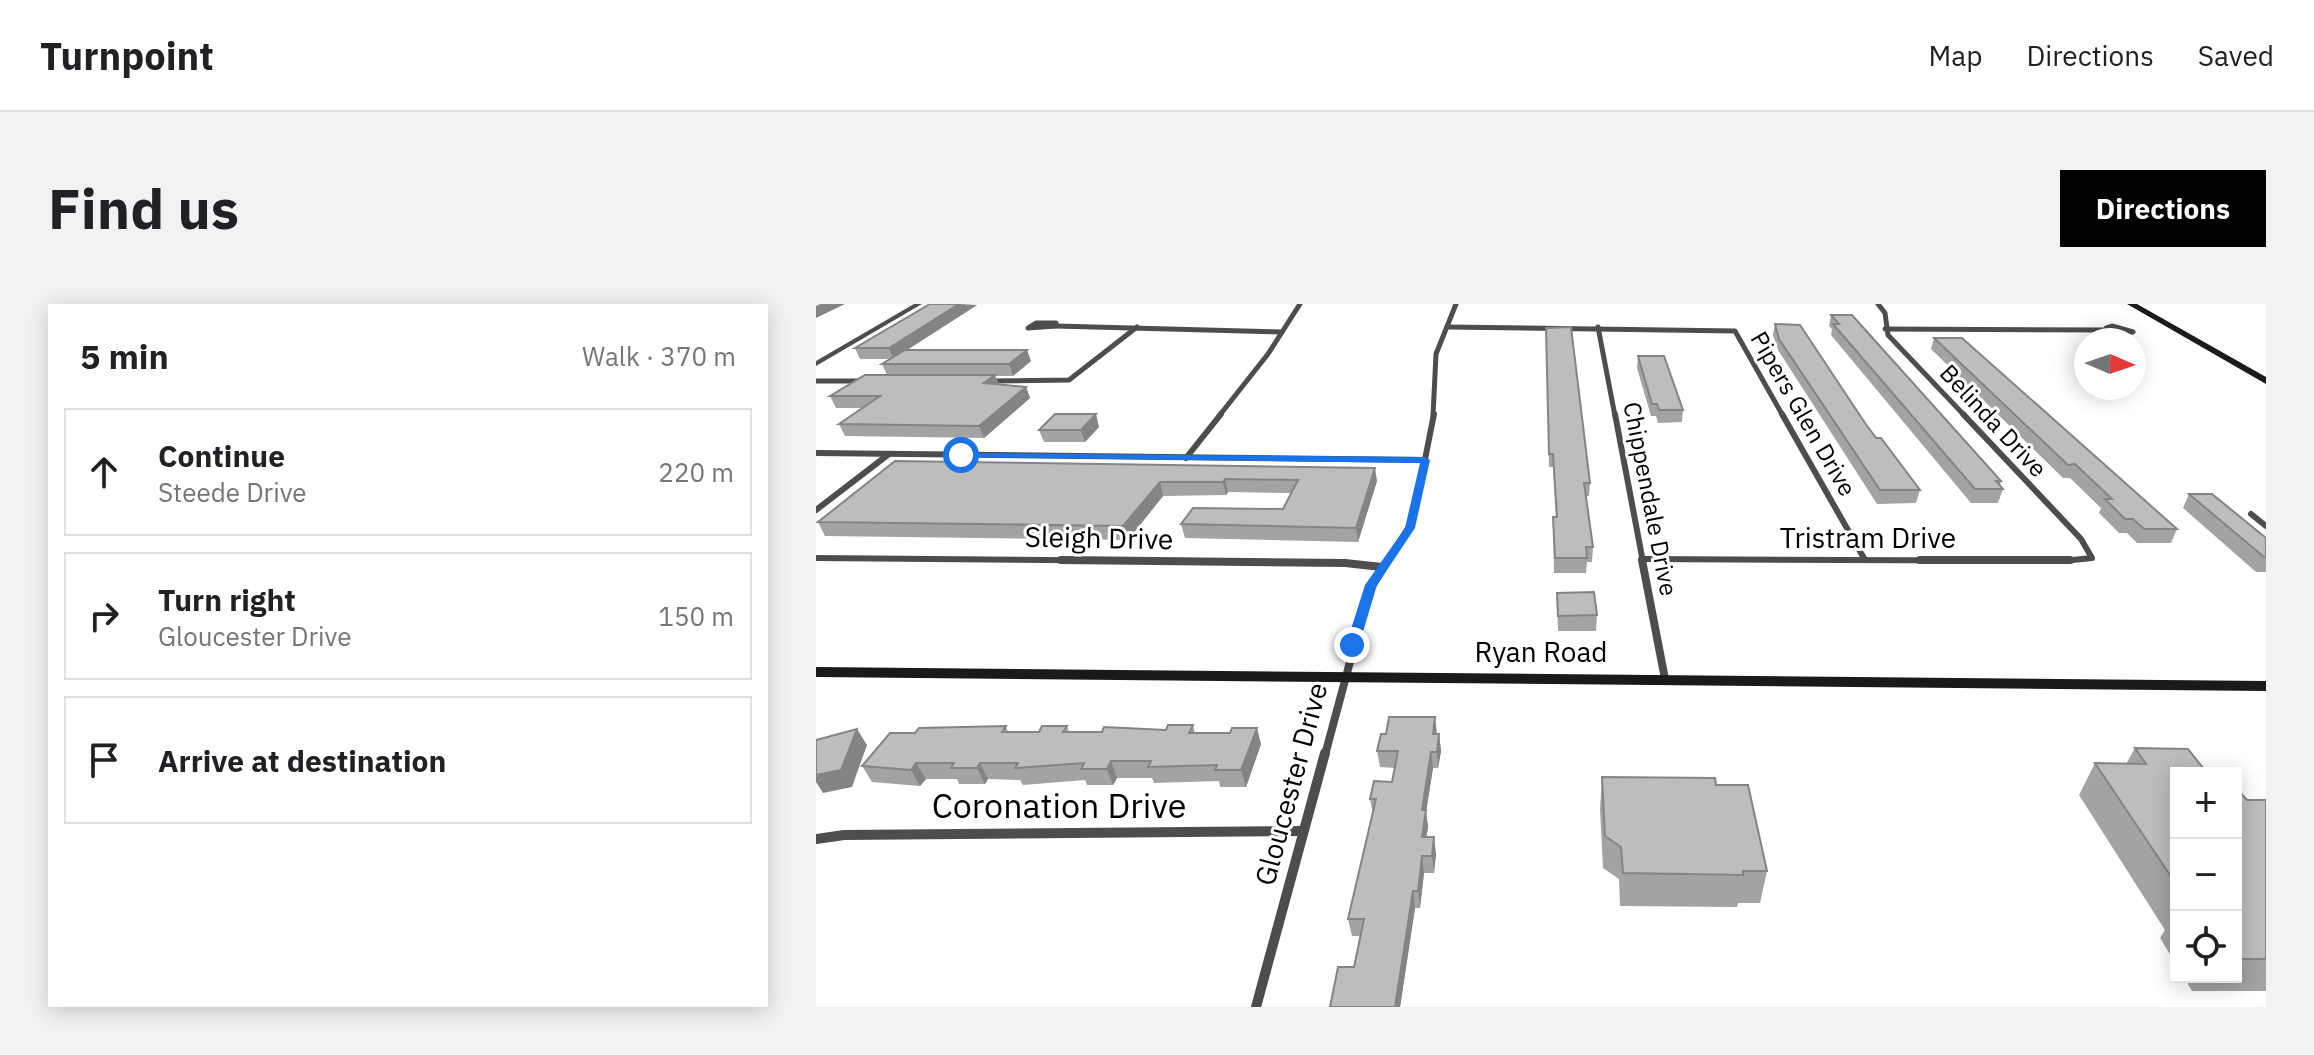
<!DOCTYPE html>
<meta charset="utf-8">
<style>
:root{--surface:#fff;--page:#f2f2f2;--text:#202124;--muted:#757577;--line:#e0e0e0;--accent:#000}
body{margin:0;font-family:"IBM Plex Sans",sans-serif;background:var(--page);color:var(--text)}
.controls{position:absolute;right:24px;bottom:24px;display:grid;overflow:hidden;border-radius:0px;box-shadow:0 4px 20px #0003}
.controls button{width:72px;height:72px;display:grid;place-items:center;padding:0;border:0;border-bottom:2px solid var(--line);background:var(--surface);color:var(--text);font:40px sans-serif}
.compass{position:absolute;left:1258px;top:24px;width:72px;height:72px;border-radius:50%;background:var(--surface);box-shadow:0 4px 20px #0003;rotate:92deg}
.stop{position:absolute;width:24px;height:24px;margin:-18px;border:6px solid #1a73e8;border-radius:50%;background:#fff}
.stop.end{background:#1a73e8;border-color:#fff;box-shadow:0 2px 8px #0008}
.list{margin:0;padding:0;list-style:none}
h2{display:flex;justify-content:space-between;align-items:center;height:104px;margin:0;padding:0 32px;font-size:34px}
h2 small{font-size:26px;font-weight:400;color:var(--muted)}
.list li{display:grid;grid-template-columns:52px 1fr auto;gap:24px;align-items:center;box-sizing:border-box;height:128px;margin:0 16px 16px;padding:0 16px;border:2px solid var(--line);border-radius:0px}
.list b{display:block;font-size:30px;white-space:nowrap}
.list p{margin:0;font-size:26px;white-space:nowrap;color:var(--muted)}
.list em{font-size:26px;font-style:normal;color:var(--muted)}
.icon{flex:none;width:44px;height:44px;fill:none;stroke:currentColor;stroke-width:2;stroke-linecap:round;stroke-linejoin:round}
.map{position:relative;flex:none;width:1450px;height:703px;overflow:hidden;border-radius:0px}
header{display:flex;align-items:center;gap:48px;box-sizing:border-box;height:112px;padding:0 40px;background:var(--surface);border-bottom:2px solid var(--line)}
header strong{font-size:38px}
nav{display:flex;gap:44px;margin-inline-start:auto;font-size:28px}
.intro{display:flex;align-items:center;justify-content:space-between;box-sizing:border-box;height:192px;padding:0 48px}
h1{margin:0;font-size:56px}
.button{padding:20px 36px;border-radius:0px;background:var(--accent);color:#fff;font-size:28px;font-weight:700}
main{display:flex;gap:48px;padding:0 48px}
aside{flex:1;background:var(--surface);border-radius:0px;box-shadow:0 4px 20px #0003}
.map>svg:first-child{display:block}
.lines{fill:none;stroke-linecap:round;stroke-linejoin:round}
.minor-far3{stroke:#4d4d4d;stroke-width:5}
.minor-far2{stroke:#4d4d4d;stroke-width:6}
.minor-far1{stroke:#4d4d4d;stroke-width:8}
.minor{stroke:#4d4d4d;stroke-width:10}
.tertiary{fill:#4d4d4d;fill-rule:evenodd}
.secondary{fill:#1a1a1a;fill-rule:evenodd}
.wall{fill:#a3a3a3}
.shaded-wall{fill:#848484}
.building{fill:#bdbdbd;stroke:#848484;stroke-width:2}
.route{fill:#1a73e8}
.labels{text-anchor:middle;stroke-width:6;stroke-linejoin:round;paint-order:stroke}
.far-street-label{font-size:24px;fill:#000;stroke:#fff}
.street-label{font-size:28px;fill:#000;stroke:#fff}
.near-street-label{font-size:34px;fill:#000;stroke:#fff}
</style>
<header>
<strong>Turnpoint</strong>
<nav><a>Map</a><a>Directions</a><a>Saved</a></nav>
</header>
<div class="intro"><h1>Find us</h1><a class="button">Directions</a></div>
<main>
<aside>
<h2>5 min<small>Walk · 370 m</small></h2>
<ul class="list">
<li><svg class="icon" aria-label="ahead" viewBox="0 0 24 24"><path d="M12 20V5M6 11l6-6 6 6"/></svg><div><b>Continue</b><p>Steede Drive</p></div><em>220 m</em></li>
<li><svg class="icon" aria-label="right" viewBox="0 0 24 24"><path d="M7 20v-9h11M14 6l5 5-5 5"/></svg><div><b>Turn right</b><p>Gloucester Drive</p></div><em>150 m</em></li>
<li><svg class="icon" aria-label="arrive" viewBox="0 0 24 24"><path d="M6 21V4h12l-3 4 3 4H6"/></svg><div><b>Arrive at destination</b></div></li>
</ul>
</aside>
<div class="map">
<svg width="1450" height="703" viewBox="0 0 1450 703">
<rect width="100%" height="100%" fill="#fff"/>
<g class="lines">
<g class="minor-far3">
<polyline points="1062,0 1069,9 1072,31 1149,112"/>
<polygon points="220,19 240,19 240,22 212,24"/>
<polyline points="240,22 466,28"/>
<polygon points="1296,22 1317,28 1300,29 1290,24"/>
<polyline points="631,23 919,27 967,112"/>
<polyline points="782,23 799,112"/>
<polyline points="1069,25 1291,26"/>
<polyline points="0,77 47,77"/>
<polyline points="173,77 253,76 321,23"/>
<polyline points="403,112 452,50 484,0"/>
<polyline points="617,112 620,50 640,0"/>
</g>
<g class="minor-far2">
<polyline points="799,110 827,258"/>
<polyline points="966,110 1049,256"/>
<polyline points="0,149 609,156"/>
<polyline points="370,154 405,110"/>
<polyline points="0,206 73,150"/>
<polyline points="1435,210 1450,222"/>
<polyline points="0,254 457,258"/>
<polyline points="828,255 1247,257 1276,254 1265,235 1147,110"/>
<polyline points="571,258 597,216 618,110"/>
</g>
<g class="minor-far1">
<polyline points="245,256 529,259 566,263"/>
<polyline points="826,256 849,375"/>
<polyline points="1104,256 1254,256"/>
<polyline points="509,451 553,287 572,256"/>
</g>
<g class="minor">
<polyline points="0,535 28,531 487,527"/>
<polyline points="440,703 509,449"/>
</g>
<polygon class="tertiary" points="98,0 106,0 0,62 0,57"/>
<g class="secondary">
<polygon points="1311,0 1321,0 1450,73 1450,80"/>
<polygon points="0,363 1450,377 1450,387 0,373"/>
</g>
</g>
<g class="wall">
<polygon points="114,0 161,1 91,46 215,57 197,72 179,72 183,80 210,83 214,94 168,134 29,132 23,120 46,104 20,104 14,92 71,71 66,60 75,55 44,55 39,44"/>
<polygon points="1015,11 1185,177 1184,182 1187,185 1182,199 1155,199 1015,31 1016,25 1013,22"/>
<polygon points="959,20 1049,119 1104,186 1100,199 1061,200 962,46 957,31"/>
<polygon points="730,24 774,179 773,192 770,192 777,243 776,258 771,258 770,269 738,269 737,213 740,213 737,163 733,163"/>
<polygon points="1118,34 1361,225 1355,239 1321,239 1311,229 1303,229 1283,209 1285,204 1254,174 1247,174 1115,45"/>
<polygon points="822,52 867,106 866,118 842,119 840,112 835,112 821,64"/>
<polygon points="283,123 269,138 228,138 223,126"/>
<polygon points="79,157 561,177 542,238 369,234 365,220 467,205 475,189 412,188 410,191 347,192 312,236 9,232 2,218"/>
<polygon points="1373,190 1450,234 1450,268 1440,268 1367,204"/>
<polygon points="741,289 781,311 780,327 742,327"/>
<polygon points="377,421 379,429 445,440 430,483 404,483 403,477 338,479 336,474 301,474 297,481 271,481 269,476 207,481 204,476 172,475 169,480 143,480 141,475 110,475 104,482 56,478 46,462 99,429 190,422 192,428 223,428 251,422 253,428 286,428 350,426"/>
<polygon points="621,430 623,430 625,447 622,464 617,464 610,508 612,523 610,533 620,550 618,569 608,569 604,604 599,604 584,703 514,703 538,663 544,632 536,632 532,615 557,511 554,495 576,478 579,464 564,463 561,447"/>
<polygon points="1319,444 1360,469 1360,660 1344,634 1349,626 1263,491 1279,459 1310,460"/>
<polygon points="786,473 900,481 951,567 944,599 922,599 921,603 804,602 803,575 787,564 784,505"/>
<polygon points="1420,484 1431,496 1450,496 1450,687 1376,687 1368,673 1420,673"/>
</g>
<g class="shaded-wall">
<polygon points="4,0 29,0 0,14 0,2"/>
<polygon points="143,0 161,1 77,55 73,44"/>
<polygon points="211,46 215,57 197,72 193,60"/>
<polygon points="179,71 183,82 168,79"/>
<polygon points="210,83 214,94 168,134 163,122"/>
<polygon points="280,110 283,123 269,138 265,126"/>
<polygon points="559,164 561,177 542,238 540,224"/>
<polygon points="409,175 412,188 410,191 407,178"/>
<polygon points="344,178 347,192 312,236 307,222"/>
<polygon points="619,413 621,430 618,447 617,430"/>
<polygon points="441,424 445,440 430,483 425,466"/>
<polygon points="41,425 51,441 36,483 7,489 0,478 0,471"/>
<polygon points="623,430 625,447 622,464 621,448"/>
<polygon points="615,448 617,464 610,508 612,523 608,549 606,533 606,506"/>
<polygon points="295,457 301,474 297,481 291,465"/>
<polygon points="100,459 110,475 104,482 95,466"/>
<polygon points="164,459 172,475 169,480 161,464"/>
<polygon points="618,533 620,550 618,569 616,552"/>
<polygon points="606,552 608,569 604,604 602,587"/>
<polygon points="597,587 599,604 584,703 579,703"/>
</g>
<g class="building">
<polygon points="114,0 143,0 73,44 39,44"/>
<polygon points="1015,11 1036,11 1185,177 1180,177 1187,185 1159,185 1017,20 1023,20"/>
<polygon points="959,20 984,21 1049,119 1060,134 1065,134 1104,186 1064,186 963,35"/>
<polygon points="755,23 774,179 768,179 777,243 770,243 771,254 739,254 737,213 741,213 737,150 733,150 730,24"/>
<polygon points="1118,34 1146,34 1361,225 1328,225 1317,215 1309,215 1289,195 1296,195 1259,160 1252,161"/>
<polygon points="89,46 211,46 193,60 66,60"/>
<polygon points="822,52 848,52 867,106 843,106 841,100 836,100"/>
<polygon points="49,71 179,71 168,79 210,83 163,122 23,120 64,92 14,92"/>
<polygon points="239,110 280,110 265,126 223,126"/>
<polygon points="79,157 559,164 540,224 365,220 377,204 467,205 482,176 409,175 407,178 344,178 307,222 2,218"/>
<polygon points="1373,190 1396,190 1450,234 1450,253 1448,253"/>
<polygon points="778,288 781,311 742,312 741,289"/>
<polygon points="573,413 619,413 617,430 623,430 621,448 615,448 606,506 610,506 606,533 618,533 616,552 606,552 602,587 597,587 579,703 514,703 522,663 538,663 548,615 532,615 560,495 554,495 558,477 576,478 582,447 561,447 565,430 570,430"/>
<polygon points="352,421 377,421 373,429 414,429 416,424 441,424 425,466 399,466 401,461 332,463 335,457 295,457 291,465 265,465 268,459 199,464 202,459 164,459 161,464 135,464 138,459 100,459 95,466 46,462 74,429 99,429 103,424 190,422 186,428 223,428 226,422 251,422 247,428 286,428 288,423 350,426"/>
<polygon points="41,425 25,466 0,471 0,436"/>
<polygon points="1319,444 1372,445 1391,469 1360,469 1360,580 1279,459 1330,460"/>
<polygon points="786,473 899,474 900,481 932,481 951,567 927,567 927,571 807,569 805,543 789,532"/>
<polygon points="1420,484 1431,496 1450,496 1450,655 1420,655"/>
</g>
<polygon class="route" points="145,149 609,153 614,156 599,224 561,281 543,341 536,344 530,341 549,281 589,224 604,159 141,153"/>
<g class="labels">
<g class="far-street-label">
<text transform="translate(987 110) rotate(60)" y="8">Pipers Glen Drive</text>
<text transform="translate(1177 117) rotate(47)" y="8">Belinda Drive</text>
<text transform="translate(834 195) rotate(79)" y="8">Chippendale Drive</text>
</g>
<g class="street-label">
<text transform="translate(283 234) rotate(1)" y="10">Sleigh Drive</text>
<text x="1052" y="244">Tristram Drive</text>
<text x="725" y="358">Ryan Road</text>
<text transform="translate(475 480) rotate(-75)" y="10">Gloucester Drive</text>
</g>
<g class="near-street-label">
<text x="243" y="514">Coronation Drive</text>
</g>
</g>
</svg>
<div class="controls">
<button>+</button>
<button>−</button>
<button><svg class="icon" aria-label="locate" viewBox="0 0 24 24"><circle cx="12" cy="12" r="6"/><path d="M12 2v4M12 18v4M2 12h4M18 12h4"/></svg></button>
</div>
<svg class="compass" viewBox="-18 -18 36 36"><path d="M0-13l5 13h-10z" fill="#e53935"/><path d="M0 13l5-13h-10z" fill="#757577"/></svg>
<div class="stop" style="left:145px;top:151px"></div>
<div class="stop end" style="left:536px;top:341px"></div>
</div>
</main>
